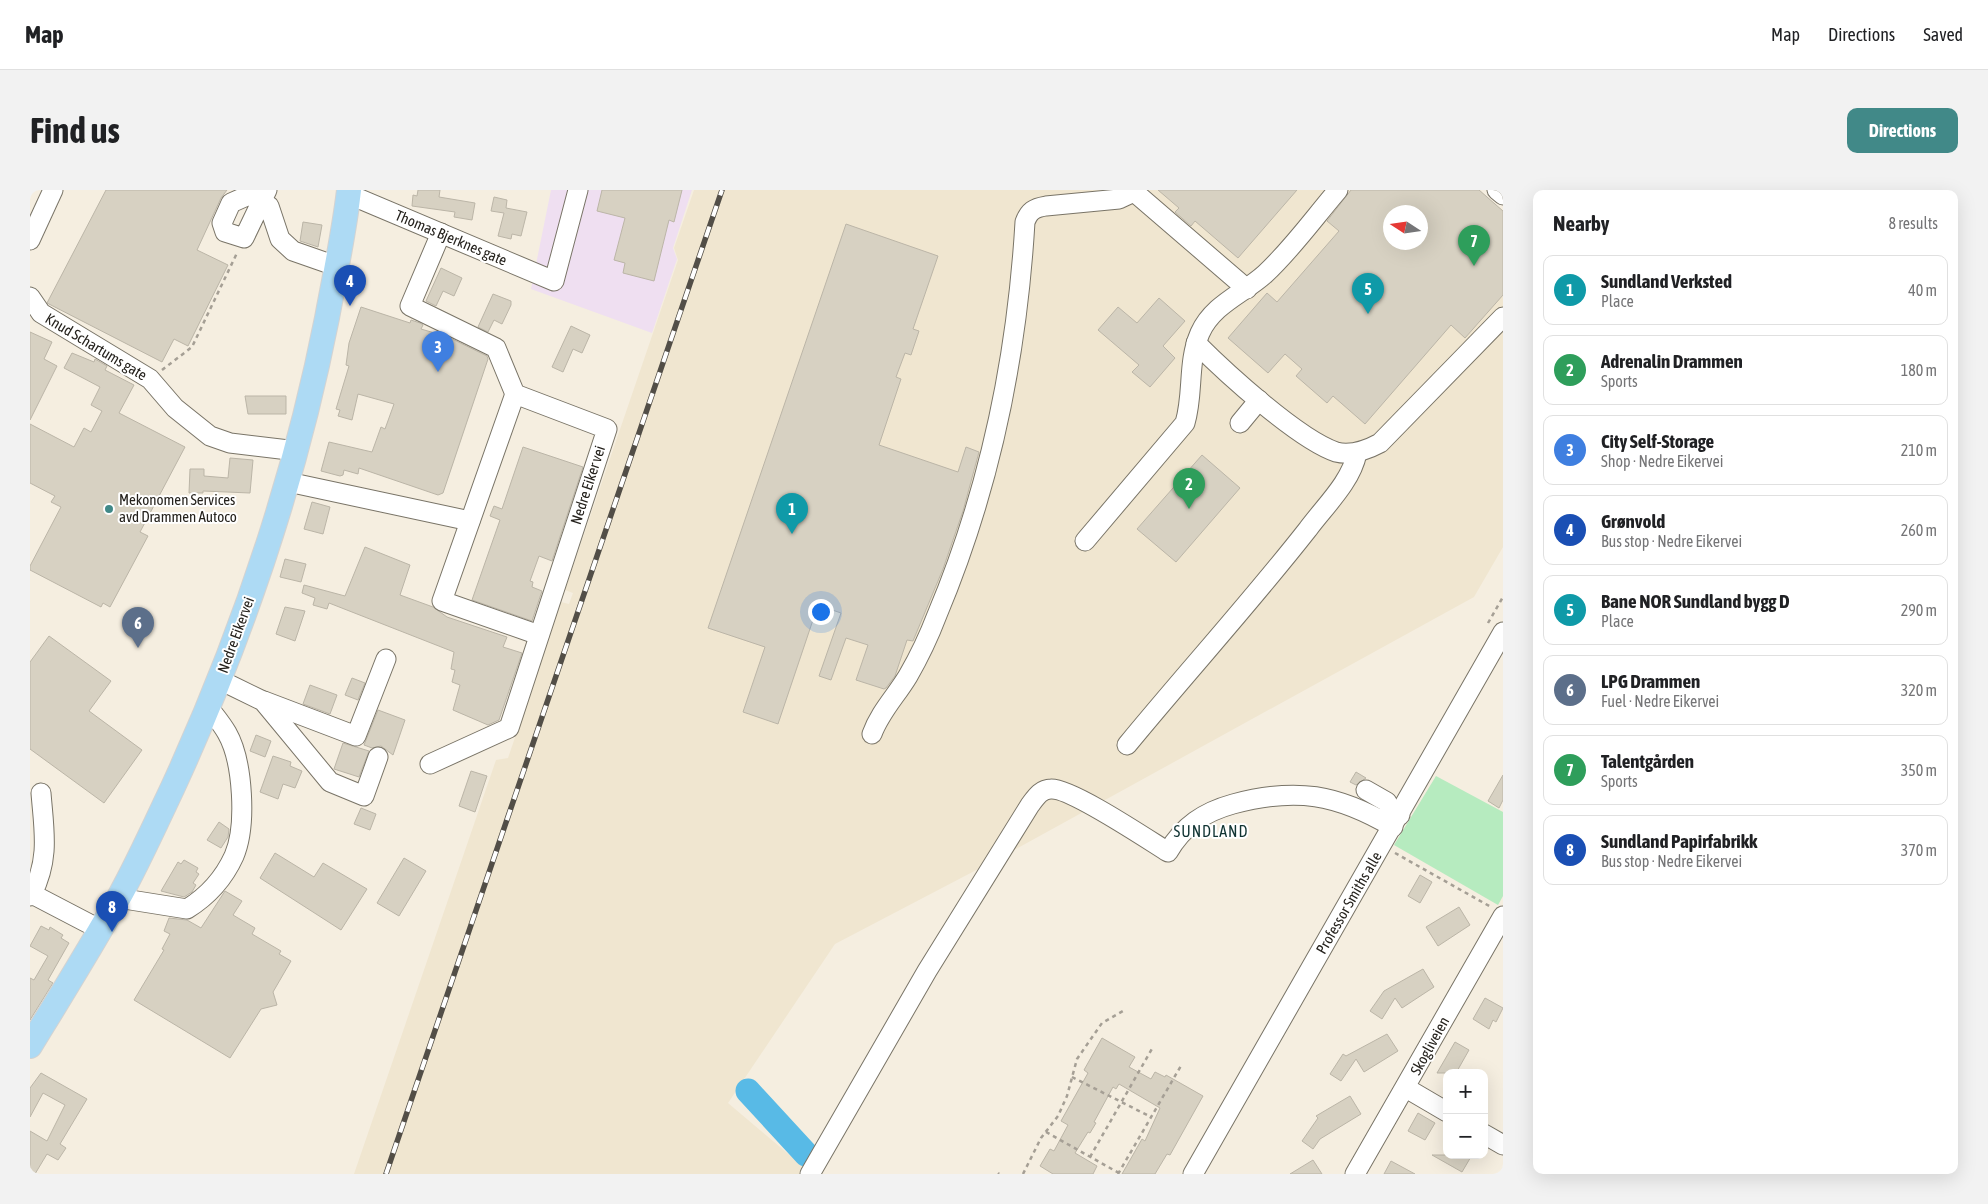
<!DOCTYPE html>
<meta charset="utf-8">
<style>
:root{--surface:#fff;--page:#f2f2f2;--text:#202124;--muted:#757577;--line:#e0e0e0;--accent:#418988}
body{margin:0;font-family:"Asap Condensed",sans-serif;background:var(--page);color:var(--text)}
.controls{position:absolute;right:15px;bottom:15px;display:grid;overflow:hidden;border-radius:10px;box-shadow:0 5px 20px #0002}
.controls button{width:45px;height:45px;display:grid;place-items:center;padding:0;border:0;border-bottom:1px solid var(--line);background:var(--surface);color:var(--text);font:25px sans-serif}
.compass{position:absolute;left:1353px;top:15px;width:45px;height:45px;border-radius:50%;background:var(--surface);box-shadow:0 5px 20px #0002;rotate:282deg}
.you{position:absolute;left:790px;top:421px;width:18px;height:18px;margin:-12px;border:4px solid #fff;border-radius:50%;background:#1a73e8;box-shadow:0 0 0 8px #1a73e833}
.badge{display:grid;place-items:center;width:32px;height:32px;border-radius:50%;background:var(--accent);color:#fff;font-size:16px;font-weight:700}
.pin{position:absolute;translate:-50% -41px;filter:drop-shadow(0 1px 2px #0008)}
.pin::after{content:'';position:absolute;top:26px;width:18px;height:15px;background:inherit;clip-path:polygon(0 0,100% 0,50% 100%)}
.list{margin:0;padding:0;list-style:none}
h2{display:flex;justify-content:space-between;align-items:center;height:65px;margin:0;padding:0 20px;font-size:21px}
h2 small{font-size:16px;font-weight:400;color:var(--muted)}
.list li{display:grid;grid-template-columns:32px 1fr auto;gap:15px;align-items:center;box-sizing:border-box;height:70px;margin:0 10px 10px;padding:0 10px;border:1px solid var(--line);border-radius:10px}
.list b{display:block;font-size:19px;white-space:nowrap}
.list p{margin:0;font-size:16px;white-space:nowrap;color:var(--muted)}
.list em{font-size:16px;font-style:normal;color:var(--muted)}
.map{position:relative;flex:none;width:1473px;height:984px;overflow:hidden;border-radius:10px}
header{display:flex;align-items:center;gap:30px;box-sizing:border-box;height:70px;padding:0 25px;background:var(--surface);border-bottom:1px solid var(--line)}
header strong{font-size:24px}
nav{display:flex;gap:28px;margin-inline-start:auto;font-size:18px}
.intro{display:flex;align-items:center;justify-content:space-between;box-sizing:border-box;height:120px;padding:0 30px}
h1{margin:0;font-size:35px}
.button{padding:12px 22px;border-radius:10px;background:var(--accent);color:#fff;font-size:18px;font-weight:700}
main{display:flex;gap:30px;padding:0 30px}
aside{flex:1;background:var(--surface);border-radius:10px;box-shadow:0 5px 20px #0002}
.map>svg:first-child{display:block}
.industrial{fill:#efdff1}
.built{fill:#f0e6d0;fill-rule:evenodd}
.green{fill:#b6ebbf}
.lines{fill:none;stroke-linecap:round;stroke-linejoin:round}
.river{stroke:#58bae6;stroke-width:25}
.building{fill:#d7d1c2;stroke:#bbb5a7;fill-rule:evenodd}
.minor-casing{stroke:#797467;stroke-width:21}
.major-casing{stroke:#d3d3d2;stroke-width:26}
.path{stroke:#a59f95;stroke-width:2.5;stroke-dasharray:4 4;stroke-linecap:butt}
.minor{stroke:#fff;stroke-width:19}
.major{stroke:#addaf4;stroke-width:24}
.rail-casing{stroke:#524e47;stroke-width:5.5}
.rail{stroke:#fff;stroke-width:4;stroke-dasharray:11;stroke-linecap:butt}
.poi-dot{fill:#418988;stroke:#fff;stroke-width:2}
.labels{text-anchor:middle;stroke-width:4;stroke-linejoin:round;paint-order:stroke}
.street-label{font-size:15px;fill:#25221d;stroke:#fff}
.poi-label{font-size:15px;fill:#25221d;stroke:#fff;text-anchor:start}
.neighbourhood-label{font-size:16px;letter-spacing:1px;fill:#113433;stroke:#fff}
</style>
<header>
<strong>Map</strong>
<nav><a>Map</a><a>Directions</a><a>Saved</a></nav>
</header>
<div class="intro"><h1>Find us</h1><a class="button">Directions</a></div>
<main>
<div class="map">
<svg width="1473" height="984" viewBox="0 0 1473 984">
<rect width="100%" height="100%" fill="#f5eee0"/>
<polygon class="industrial" points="521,0 662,0 643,58 647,69 622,143 501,99"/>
<path class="built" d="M664,0H1450L1473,21V357L1444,407L975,665L805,754L698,913L782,984H324L466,570L478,568L531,412L539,414L543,403L535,400L648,70L644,58ZM1360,22H1390V52H1360Z"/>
<polygon class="green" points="1406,586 1473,622 1473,706 1468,715 1364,655"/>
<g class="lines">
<polyline class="river" points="718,901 776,964"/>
</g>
<g class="building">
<polygon points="76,0 197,0 191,8 167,60 198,75 158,156 144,149 132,172 17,113"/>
<polygon points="388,0 410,0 409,7 445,13 442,30 424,27 425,22 382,16 383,5 387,6"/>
<polygon points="572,0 652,0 644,32 639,30 624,91 593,83 595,73 584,70 595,28 567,21"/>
<polygon points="1128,0 1267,0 1208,68 1165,31 1161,36 1145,22 1149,18"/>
<path d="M1321,0H1449L1473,21V105L1435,148L1421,135L1335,234L1303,206L1297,213L1266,186L1272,179L1255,164L1238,183L1198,148L1237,103L1247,112L1309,41L1297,31ZM1360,22H1390V52H1360Z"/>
<polygon points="464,7 477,10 476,18 497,22 491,46 482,44 481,49 468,46 474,23 461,21"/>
<polygon points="273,32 292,35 288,57 270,51"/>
<polygon points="816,34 908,66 883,139 889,141 881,165 875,163 866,187 871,189 849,255 928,282 936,257 949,262 933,321 913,379 883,451 877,450 865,486 856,498 854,499 826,490 838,455 816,448 801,490 789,486 811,423 788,415 748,534 713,522 735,457 678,438"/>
<polygon points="411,78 432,88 424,106 413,101 406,116 396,111"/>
<polygon points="463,104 481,111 481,115 472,134 464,130 458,142 448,137"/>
<polygon points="1129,108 1155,131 1133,156 1145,168 1120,197 1102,182 1109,175 1068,140 1088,117 1107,133"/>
<polygon points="331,117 380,133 381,130 390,133 393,135 391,139 418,147 457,166 458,169 413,303 408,305 329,278 328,284 314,280 313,285 310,286 291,281 299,252 342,262 351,237 355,239 364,214 328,204 322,230 308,226 310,220 306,219 319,176 316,175 319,153"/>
<polygon points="541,136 560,145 552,163 543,159 533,182 522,177"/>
<polygon points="0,142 22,152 14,169 27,176 0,230"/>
<polygon points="42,163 64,172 65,169 77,176 75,180 104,195 89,223 155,257 110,342 118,346 80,417 73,413 71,417 0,380 0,376 31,317 21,312 25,306 0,293 0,234 44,257 54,238 61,242 72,221 61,215 70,197 34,178"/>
<polygon points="215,206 256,206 256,224 218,224"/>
<polygon points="493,257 553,277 522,371 509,366 500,391 503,392 502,397 512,401 502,431 442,410 470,330 460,326 464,316 472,319"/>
<polygon points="1172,265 1210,298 1146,372 1107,339"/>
<polygon points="200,268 223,270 220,303 173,301 173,303 159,303 160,279 174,279 174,286 198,288"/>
<polygon points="282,312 300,317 293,344 274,339"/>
<polygon points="335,357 380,375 370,405 403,417 417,427 477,447 473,457 492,463 469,530 458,535 423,520 430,495 422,492 425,480 421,479 424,462 299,413 297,419 283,415 285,408 272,403 274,395 315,406"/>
<polygon points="255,369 276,374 271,392 250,387"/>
<polygon points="255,417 275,421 265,451 246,444"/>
<polygon points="19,446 81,491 59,521 112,560 74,613 0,559 0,472"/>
<polygon points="322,488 335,493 328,510 315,505"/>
<polygon points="280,495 307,505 300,524 273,514"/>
<polygon points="348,520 375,530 363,565 351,556 342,558 334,555"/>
<polygon points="226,545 241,551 235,567 220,561"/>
<polygon points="313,553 339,561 329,587 304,579"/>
<polygon points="243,566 261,572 260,576 272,581 265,598 253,594 248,609 230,602"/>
<polygon points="441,581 457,586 445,622 429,616"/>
<polygon points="1326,582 1336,588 1326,595 1320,592"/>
<polygon points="1473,585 1473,610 1469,618 1458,611"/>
<polygon points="331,618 346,624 340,640 324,634"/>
<polygon points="189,632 199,639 198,647 191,658 177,650"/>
<polygon points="245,663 284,687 293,673 337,699 311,740 230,688"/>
<polygon points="374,668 396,681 369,726 347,713"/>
<polygon points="154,670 168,678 166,682 169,684 163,693 166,695 162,702 154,707 131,701 148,672 151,674"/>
<polygon points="1390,685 1402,692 1390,713 1378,706"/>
<polygon points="195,701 212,711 203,725 225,738 222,744 251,761 249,764 261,771 243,802 247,815 231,819 200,868 104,810 134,760 132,759 140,744 134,741 139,728 157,730 171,738"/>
<polygon points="1429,717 1440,735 1408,756 1396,737"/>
<polygon points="11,736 19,740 20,737 33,745 31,748 39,753 18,790 23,793 0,830 0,788 4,790 18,766 0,756"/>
<polygon points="1393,779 1404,797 1372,818 1365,808 1352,829 1340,821 1354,801"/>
<polygon points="1455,808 1473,818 1466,832 1463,830 1459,839 1443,829"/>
<polygon points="1357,844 1368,861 1334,882 1326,869 1311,891 1300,884 1313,864 1316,866"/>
<polygon points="1072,848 1105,867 1099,877 1121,889 1125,882 1135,887 1136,885 1173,906 1140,965 1137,964 1125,984 1092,984 1112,949 1115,951 1130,918 1089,894 1086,899 1083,897 1064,932 1066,933 1060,943 1058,942 1045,963 1067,976 1063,984 1023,984 1010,976 1020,959 1024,961 1038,935 1031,931 1058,883 1054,880"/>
<polygon points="1425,852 1439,860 1426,883 1407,883"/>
<polygon points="11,883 57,909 30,954 36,958 28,970 17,964 5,984 0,984 0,941 17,951 35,915 13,903 0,927 0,898"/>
<polygon points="1320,906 1331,924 1290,949 1283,959 1272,951 1288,928 1286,926"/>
<polygon points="1388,923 1405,933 1395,950 1378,941"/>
<polygon points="1402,965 1442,965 1432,982"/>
<polygon points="1283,970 1292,984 1260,984"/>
<polygon points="1361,971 1385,984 1354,984"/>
</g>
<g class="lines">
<defs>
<g id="minor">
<polyline points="237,0 214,48 195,42 192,33 201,13 219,5 239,16 250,49 263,61 306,76"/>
<polyline points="1102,0 1217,99"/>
<polyline points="1467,0 1473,5"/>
<polyline points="318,4 524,91 548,0"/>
<polyline points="0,50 23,0"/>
<polyline points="0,107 11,123 120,189 145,218 180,246 200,253 267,261"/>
<path d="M1166,153C1196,183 1268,249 1306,262C1322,266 1337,260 1350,253L1473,127"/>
<polyline points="485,204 412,411 509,445"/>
<polyline points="1210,233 1229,210"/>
<polyline points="258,292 440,331"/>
<path d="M1055,351L1155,233C1164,203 1157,173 1170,143C1183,114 1213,104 1235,84C1262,59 1284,28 1308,0"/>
<polyline points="190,490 233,511 300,592 334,606 348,567"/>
<polyline points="234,511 326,546 356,469"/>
<path d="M842,544C850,522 866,506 878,486C889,467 899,446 907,425C960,299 987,168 995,32C999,21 1004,18 1016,16L1089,9L1104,2"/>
<path d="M1097,555C1157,482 1220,413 1278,339C1295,316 1321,292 1327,263"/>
<polyline points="400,574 479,538 577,239 485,204 466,158 380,116 411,43"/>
<polyline points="1336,600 1357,612 1360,619 1370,625"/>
<path d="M2,704C20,668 14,641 11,603"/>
<polyline points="0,706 2,704 71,740"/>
<path d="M88,708L157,719C178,706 194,688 204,666C217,636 213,571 197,543C192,534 185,526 179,518"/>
<polyline points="1376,898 1417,922"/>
<polyline points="1454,944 1473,955"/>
<path d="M780,984L897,781L1000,615C1006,607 1011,599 1021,599C1041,598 1117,649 1138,662C1153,636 1174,622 1203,614C1266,597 1307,604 1363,637"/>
<polyline points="1163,984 1473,442"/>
<polyline points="1325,984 1473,726"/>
</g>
<path id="major" d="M0,856C30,807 60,759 88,709C108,673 125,635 143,597C212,447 265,290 297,128C305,85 314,43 319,0"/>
</defs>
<use href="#minor" class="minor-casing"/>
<use href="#major" class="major-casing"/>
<g class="path">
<polyline points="132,180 162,157 207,63"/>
<polyline points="1458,433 1473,407"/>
<polyline points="1365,663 1461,717"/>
<polyline points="1042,887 1121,927"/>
<polyline points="1016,942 1089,983"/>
<polyline points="1060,967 1123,857"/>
<polyline points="968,983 969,984"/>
<polyline points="993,984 1011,948 1028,926 1037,906 1047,869 1072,833 1093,821"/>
<polyline points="1088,984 1152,874"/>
</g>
<use href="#minor" class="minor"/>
<use href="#major" class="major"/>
<defs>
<polyline id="rail" points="356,984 692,0"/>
</defs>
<use href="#rail" class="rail-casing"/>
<use href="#rail" class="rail"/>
</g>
<circle class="poi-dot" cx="79" cy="319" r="5"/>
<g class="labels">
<g class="street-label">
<text transform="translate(421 48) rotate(23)" y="5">Thomas Bjerknes gate</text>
<text transform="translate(66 157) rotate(31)" y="5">Knud Schartums gate</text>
<text transform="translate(558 295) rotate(-72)" y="5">Nedre Eiker vei</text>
<text transform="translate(206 445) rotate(-70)" y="5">Nedre Eikervei</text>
<text transform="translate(1319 713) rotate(-60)" y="5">Professor Smiths alle</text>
<text transform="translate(1400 856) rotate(-61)" y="5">Skogliveien</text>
</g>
<g class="poi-label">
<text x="89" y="315">Mekonomen Services<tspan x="89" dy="17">avd Drammen Autoco</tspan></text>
</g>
<g class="neighbourhood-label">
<text x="1181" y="647">SUNDLAND</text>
</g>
</g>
</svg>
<div class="controls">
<button>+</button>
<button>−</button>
</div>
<svg class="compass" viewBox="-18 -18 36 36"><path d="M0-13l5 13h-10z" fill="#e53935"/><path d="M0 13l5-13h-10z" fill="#757577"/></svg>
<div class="you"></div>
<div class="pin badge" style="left:762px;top:344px;background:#0f9aa8">1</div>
<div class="pin badge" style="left:1159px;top:319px;background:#2e9e5b">2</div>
<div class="pin badge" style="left:408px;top:182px;background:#3f7fe0">3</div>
<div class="pin badge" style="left:320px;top:116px;background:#1a4fb4">4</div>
<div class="pin badge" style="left:1338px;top:124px;background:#0f9aa8">5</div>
<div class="pin badge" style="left:108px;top:458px;background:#5c6f8a">6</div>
<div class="pin badge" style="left:1444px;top:76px;background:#2e9e5b">7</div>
<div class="pin badge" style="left:82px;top:742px;background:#1a4fb4">8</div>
</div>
<aside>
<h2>Nearby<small>8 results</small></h2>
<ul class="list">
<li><span class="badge" style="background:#0f9aa8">1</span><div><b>Sundland Verksted</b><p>Place</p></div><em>40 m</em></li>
<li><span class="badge" style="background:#2e9e5b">2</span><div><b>Adrenalin Drammen</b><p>Sports</p></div><em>180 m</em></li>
<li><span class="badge" style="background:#3f7fe0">3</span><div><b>City Self-Storage</b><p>Shop · Nedre Eikervei</p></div><em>210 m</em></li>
<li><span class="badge" style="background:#1a4fb4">4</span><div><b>Grønvold</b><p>Bus stop · Nedre Eikervei</p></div><em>260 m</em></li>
<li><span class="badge" style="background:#0f9aa8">5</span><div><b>Bane NOR Sundland bygg D</b><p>Place</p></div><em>290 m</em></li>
<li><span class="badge" style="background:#5c6f8a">6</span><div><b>LPG Drammen</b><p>Fuel · Nedre Eikervei</p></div><em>320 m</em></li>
<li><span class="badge" style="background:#2e9e5b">7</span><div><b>Talentgården</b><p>Sports</p></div><em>350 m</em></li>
<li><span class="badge" style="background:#1a4fb4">8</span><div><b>Sundland Papirfabrikk</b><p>Bus stop · Nedre Eikervei</p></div><em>370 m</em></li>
</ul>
</aside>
</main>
